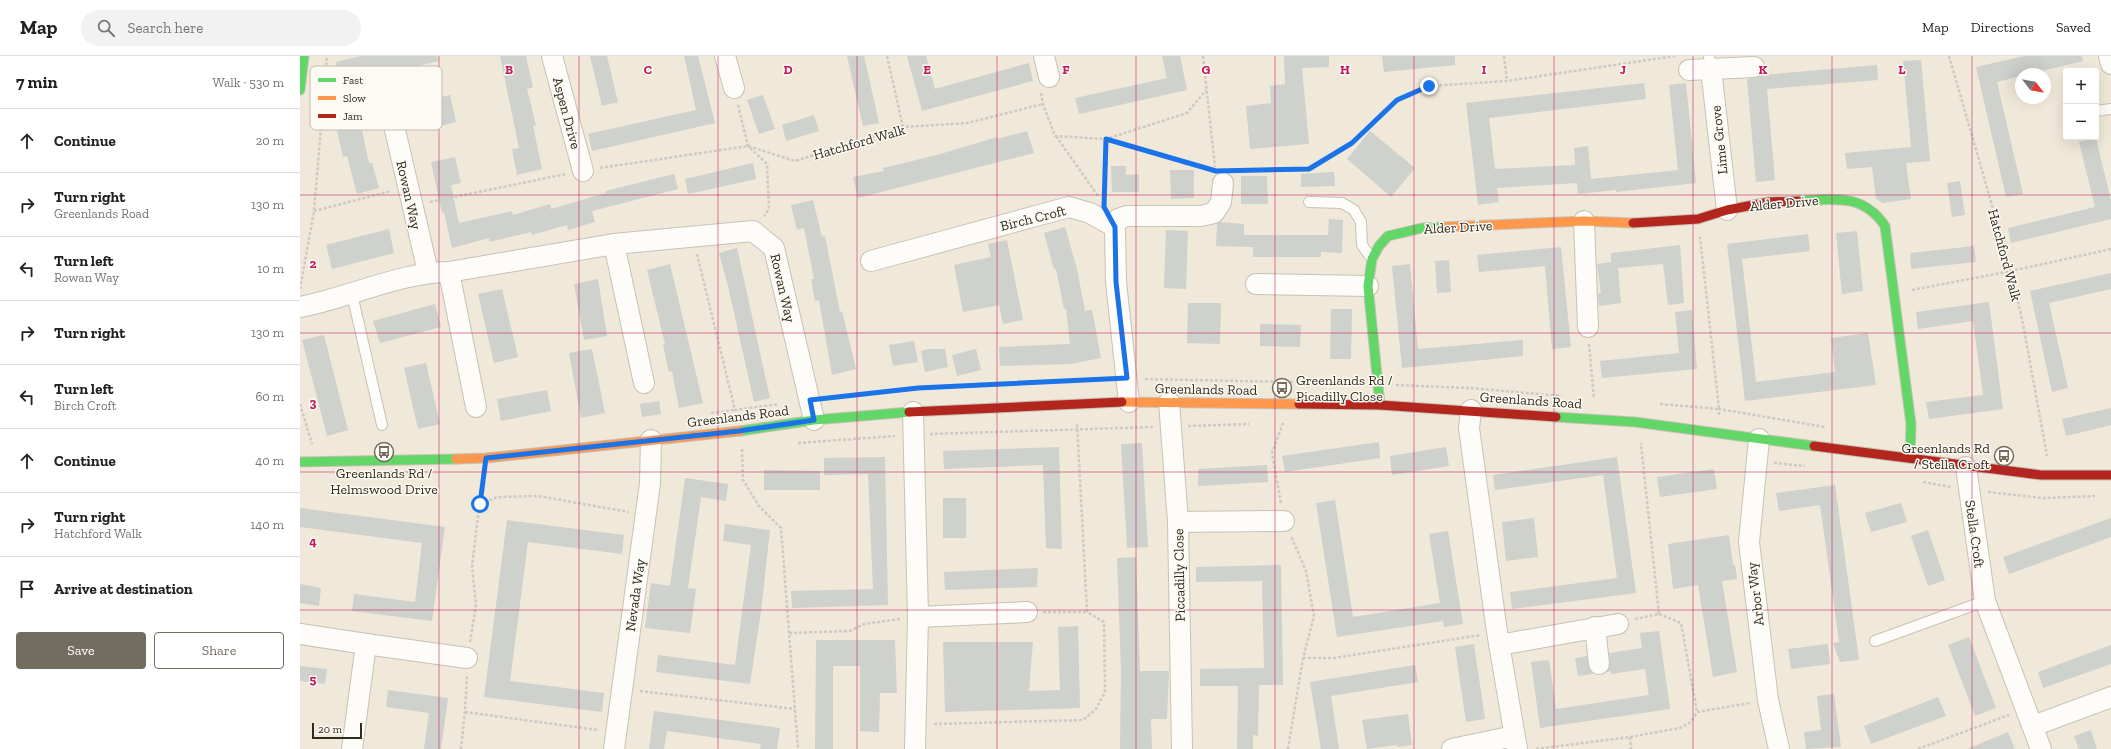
<!DOCTYPE html>
<meta charset="utf-8">
<style>
:root{--surface:#fff;--page:#f2f2f2;--text:#222;--muted:#767676;--line:#e0e0e0;--accent:#736d60}
body{margin:0;font-family:"Zilla Slab",serif;background:var(--page);color:var(--text)}
.controls{position:absolute;right:12px;top:12px;display:grid;overflow:hidden;border-radius:4px;box-shadow:0 4px 16px #0002}
.controls button{width:36px;height:36px;display:grid;place-items:center;padding:0;border:0;border-bottom:1px solid var(--line);background:var(--surface);color:var(--text);font:20px sans-serif}
.compass{position:absolute;left:1715px;top:12px;width:36px;height:36px;border-radius:50%;background:var(--surface);box-shadow:0 4px 16px #0002;rotate:121deg}
.scale{position:absolute;left:12px;bottom:10px;width:50px;box-sizing:border-box;padding-left:4px;border:2px solid #302b1f;border-top:0;font-size:11px;line-height:14px;white-space:nowrap;color:#302b1f;-webkit-text-stroke:3px #fdfaf4;paint-order:stroke}
.stop{position:absolute;width:12px;height:12px;margin:-9px;border:3px solid #1a73e8;border-radius:50%;background:#fff}
.stop.end{background:#1a73e8;border-color:#fff;box-shadow:0 1px 4px #0008}
.list{margin:0;padding:0;list-style:none}
h2{display:flex;justify-content:space-between;align-items:center;height:52px;margin:0;padding:0 16px;font-size:17px}
h2 small{font-size:13px;font-weight:400;color:var(--muted)}
.list li{display:grid;grid-template-columns:26px 1fr auto;gap:12px;align-items:center;box-sizing:border-box;height:64px;padding:0 16px;border-top:1px solid var(--line)}
.list b{display:block;font-size:15px;white-space:nowrap}
.list p{margin:0;font-size:13px;white-space:nowrap;color:var(--muted)}
.list em{font-size:13px;font-style:normal;color:var(--muted)}
.actions{display:flex;gap:8px;padding:12px 16px}
.actions a{flex:1;padding:9px 0;border:1px solid var(--accent);border-radius:4px;text-align:center;font-size:14px;color:var(--accent)}
.actions .main{background:var(--accent);color:#fff}
.icon{flex:none;width:22px;height:22px;fill:none;stroke:currentColor;stroke-width:2;stroke-linecap:round;stroke-linejoin:round}
.map{position:relative;flex:none;width:1811px;height:693px;overflow:hidden}
header{display:flex;align-items:center;gap:24px;box-sizing:border-box;height:56px;padding:0 20px;background:var(--surface);border-bottom:1px solid var(--line)}
header strong{font-size:19px}
nav{display:flex;gap:22px;margin-inline-start:auto;font-size:14px}
.search{width:280px;height:36px;background:var(--page);display:flex;align-items:center;gap:10px;box-sizing:border-box;padding:0 14px;border-radius:22px;color:var(--muted);font-size:15px}
main{display:flex}
aside{flex:1;background:var(--surface)}
.map>svg:first-child{display:block}
.building{fill:#ced1cc}
.lines{fill:none;stroke-linecap:round;stroke-linejoin:round}
.lane-casing{stroke:#c8c2b5;stroke-width:12}
.street-casing{stroke:#c8c2b5;stroke-width:22}
.fast-casing{stroke:#c8c2b5;stroke-width:11}
.slow-casing{stroke:#c8c2b5;stroke-width:11}
.jam-casing{stroke:#c8c2b5;stroke-width:11}
.path{stroke:#cdcac5;stroke-width:2.5;stroke-dasharray:3 2;stroke-linecap:butt}
.lane{stroke:#fdfcf9;stroke-width:10}
.street{stroke:#fdfcf9;stroke-width:20}
.fast{stroke:#63d668;stroke-width:9}
.slow{stroke:#ff974d;stroke-width:9}
.jam{stroke:#b3261e;stroke-width:9}
.route{stroke:#1a73e8;stroke-width:5}
.grid{fill:none;stroke:#c2185b;stroke-width:1;stroke-opacity:0.55}
.labels{text-anchor:middle;stroke-width:3;stroke-linejoin:round;paint-order:stroke}
.street-label{font-size:14px;fill:#302b1f;stroke:#fdfaf4}
.poi-label{font-size:14px;fill:#302b1f;stroke:#fdfaf4;text-anchor:start}
.key{fill:#fdfaf4;stroke:#c0bcb4;stroke-width:1}
.key-label{font-size:11px;fill:#302b1f}
.grid-label{font-size:13px;text-anchor:middle;font-weight:bold;fill:#c2185b;stroke:#fdfaf4;stroke-width:3;stroke-linejoin:round;paint-order:stroke}
</style>
<header>
<strong>Map</strong>
<div class="search"><svg class="icon" aria-label="search" viewBox="0 0 24 24"><circle cx="10" cy="10" r="6"/><path d="M15 15l6 6"/></svg>Search here</div>
<nav><a>Map</a><a>Directions</a><a>Saved</a></nav>
</header>
<main>
<aside>
<h2>7 min<small>Walk · 530 m</small></h2>
<ul class="list">
<li><svg class="icon" aria-label="ahead" viewBox="0 0 24 24"><path d="M12 20V5M6 11l6-6 6 6"/></svg><div><b>Continue</b></div><em>20 m</em></li>
<li><svg class="icon" aria-label="right" viewBox="0 0 24 24"><path d="M7 20v-9h11M14 6l5 5-5 5"/></svg><div><b>Turn right</b><p>Greenlands Road</p></div><em>130 m</em></li>
<li><svg class="icon" aria-label="left" viewBox="0 0 24 24"><path d="M17 20v-9H6M10 6l-5 5 5 5"/></svg><div><b>Turn left</b><p>Rowan Way</p></div><em>10 m</em></li>
<li><svg class="icon" aria-label="right" viewBox="0 0 24 24"><path d="M7 20v-9h11M14 6l5 5-5 5"/></svg><div><b>Turn right</b></div><em>130 m</em></li>
<li><svg class="icon" aria-label="left" viewBox="0 0 24 24"><path d="M17 20v-9H6M10 6l-5 5 5 5"/></svg><div><b>Turn left</b><p>Birch Croft</p></div><em>60 m</em></li>
<li><svg class="icon" aria-label="ahead" viewBox="0 0 24 24"><path d="M12 20V5M6 11l6-6 6 6"/></svg><div><b>Continue</b></div><em>40 m</em></li>
<li><svg class="icon" aria-label="right" viewBox="0 0 24 24"><path d="M7 20v-9h11M14 6l5 5-5 5"/></svg><div><b>Turn right</b><p>Hatchford Walk</p></div><em>140 m</em></li>
<li><svg class="icon" aria-label="arrive" viewBox="0 0 24 24"><path d="M6 21V4h12l-3 4 3 4H6"/></svg><div><b>Arrive at destination</b></div></li>
</ul>
<div class="actions"><a class="main">Save</a><a>Share</a></div>
</aside>
<div class="map">
<svg width="1811" height="693" viewBox="0 0 1811 693">
<rect width="100%" height="100%" fill="#f0e8d8"/>
<g class="building">
<polygon points="61,0 137,0 138,5 41,29 36,6"/>
<polygon points="200,0 226,0 233,31 227,33 236,69 233,70 242,113 217,119 212,93 219,92"/>
<polygon points="290,0 307,0 318,46 302,50"/>
<polygon points="384,0 398,0 415,67 292,95 288,78 396,54"/>
<polygon points="547,0 564,0 579,67 563,70"/>
<polygon points="607,0 626,0 635,33 729,7 733,25 622,55"/>
<polygon points="862,0 880,0 887,34 779,58 775,42 867,22"/>
<polygon points="984,0 1029,0 1029,11 1002,12 1009,88 950,93 946,50 971,47 970,30 985,28"/>
<polygon points="1082,0 1155,0 1155,9 1084,16"/>
<polygon points="1724,0 1782,0 1783,5 1729,18 1721,18 1721,20 1697,26 1723,138 1706,141 1676,11"/>
<polygon points="1621,4 1630,105 1606,107 1611,143 1583,147 1576,143 1572,111 1547,113 1545,97 1611,91 1603,5"/>
<polygon points="1577,9 1578,24 1467,33 1475,124 1456,126 1447,23 1455,22 1462,19"/>
<polygon points="1344,27 1346,43 1189,62 1195,113 1275,109 1274,92 1288,90 1291,123 1378,114 1369,29 1386,27 1396,127 1316,136 1316,134 1278,138 1277,127 1197,132 1199,146 1178,149 1166,47"/>
<polygon points="150,39 156,66 133,72 126,45"/>
<polygon points="463,39 475,73 459,78 447,44"/>
<polygon points="514,59 519,75 486,85 482,69"/>
<polygon points="61,69 69,107 72,107 79,132 57,138 47,100 43,101 37,75"/>
<polygon points="727,75 734,97 558,142 553,121 584,115 583,112 637,99 697,81 697,83"/>
<polygon points="1070,75 1115,112 1091,141 1047,103"/>
<polygon points="1796,82 1811,145 1811,163 1711,187 1708,172 1795,151 1779,86"/>
<polygon points="155,101 161,127 151,129 159,167 212,155 213,159 250,148 251,153 306,137 306,135 374,118 378,133 292,155 295,166 268,174 267,169 232,179 231,176 190,186 189,182 152,192 144,156 142,157 131,106"/>
<polygon points="453,107 456,123 388,138 385,123"/>
<polygon points="811,110 826,110 826,119 839,118 839,136 812,136"/>
<polygon points="870,114 894,114 894,142 871,143"/>
<polygon points="1034,116 1035,130 1001,131 1001,118"/>
<polygon points="941,120 967,120 968,148 941,148"/>
<polygon points="1660,125 1665,159 1652,161 1647,127"/>
<polygon points="513,144 522,181 525,180 540,256 542,255 556,313 532,319 519,244 515,245 511,223 514,223 504,172 497,174 491,149"/>
<polygon points="1029,163 1043,164 1042,197 1021,196 1021,201 953,201 953,191 916,190 917,168 919,166 944,168 944,179 1028,179"/>
<polygon points="765,171 777,213 785,255 792,254 801,302 771,308 700,310 699,291 770,288 766,253 764,253 756,213 754,213 744,177"/>
<polygon points="89,173 94,197 32,213 26,189"/>
<polygon points="866,174 888,175 886,233 864,232"/>
<polygon points="1557,175 1563,235 1542,238 1536,177"/>
<polygon points="1508,178 1510,195 1442,203 1456,326 1535,316 1531,282 1568,277 1576,329 1445,345 1427,188"/>
<polygon points="707,184 723,264 703,268 699,249 663,256 654,209 691,201 688,188"/>
<polygon points="1380,189 1384,247 1368,249 1363,208 1318,212 1321,247 1299,250 1298,237 1301,237 1297,208 1311,206 1311,197"/>
<polygon points="1674,190 1676,206 1611,213 1610,197"/>
<polygon points="1261,191 1271,291 1252,293 1245,210 1179,216 1177,199"/>
<polygon points="437,192 470,342 454,346 428,230 419,197"/>
<polygon points="1149,204 1151,236 1137,237 1135,205"/>
<polygon points="370,208 403,347 379,352 372,315 369,316 363,289 365,288 347,214"/>
<polygon points="1110,208 1118,293 1223,284 1223,300 1102,312 1092,210"/>
<polygon points="1811,217 1811,233 1749,247 1768,332 1752,336 1730,235"/>
<polygon points="298,223 307,280 284,284 274,228"/>
<polygon points="202,233 218,301 194,307 178,238"/>
<polygon points="1689,246 1703,353 1629,363 1626,346 1683,339 1673,265 1618,273 1616,256"/>
<polygon points="888,247 921,247 920,288 887,287"/>
<polygon points="135,248 141,271 80,287 73,265"/>
<polygon points="1031,253 1052,253 1051,303 1030,303"/>
<polygon points="1392,254 1397,313 1302,322 1300,305 1379,297 1375,256"/>
<polygon points="960,268 1001,269 1000,291 960,290"/>
<polygon points="24,279 48,374 27,380 2,284"/>
<polygon points="614,285 618,306 593,310 589,289"/>
<polygon points="292,293 305,357 281,362 269,297"/>
<polygon points="628,293 645,293 648,311 625,316 621,295"/>
<polygon points="676,293 681,314 657,320 652,299"/>
<polygon points="126,307 140,368 118,373 104,312"/>
<polygon points="247,334 251,355 201,365 197,343"/>
<polygon points="359,345 361,358 342,361 340,348"/>
<polygon points="1811,352 1811,369 1766,380 1762,363"/>
<polygon points="1079,386 1080,402 985,416 982,400"/>
<polygon points="842,387 848,491 827,492 821,388"/>
<polygon points="759,391 762,493 746,492 743,409 644,413 643,395"/>
<polygon points="1146,391 1149,410 1092,419 1090,400"/>
<polygon points="585,401 588,549 492,552 491,535 573,533 568,418 524,419 524,402"/>
<polygon points="1317,401 1336,537 1212,553 1210,536 1317,522 1303,419 1195,434 1193,419"/>
<polygon points="967,409 968,426 898,430 898,413"/>
<polygon points="1414,413 1417,433 1360,441 1357,421"/>
<polygon points="464,414 520,415 520,434 464,434"/>
<polygon points="385,422 428,428 426,445 401,441 388,532 396,533 390,577 345,572 351,527 370,530"/>
<polygon points="1535,429 1559,604 1540,606 1533,587 1539,586 1520,449 1479,455 1476,437"/>
<rect x="643" y="442" width="23" height="40"/>
<polygon points="1035,444 1053,561 1140,547 1129,478 1148,475 1163,568 1144,571 1143,565 1037,581 1016,447"/>
<polygon points="1601,447 1607,466 1571,476 1565,457"/>
<polygon points="0,452 145,471 132,565 52,555 54,538 115,546 122,487 0,471"/>
<polygon points="1234,462 1238,501 1206,505 1202,466"/>
<polygon points="1811,462 1811,481 1709,518 1703,501"/>
<polygon points="207,464 324,479 322,498 228,486 210,625 304,637 302,656 184,641"/>
<polygon points="425,468 470,474 461,555 450,628 356,616 358,599 435,609 451,489 423,485"/>
<polygon points="1628,474 1645,524 1628,530 1611,480"/>
<polygon points="1429,479 1433,509 1435,509 1437,523 1422,525 1437,616 1413,621 1398,529 1373,533 1368,488"/>
<polygon points="836,501 840,615 869,615 867,663 851,663 852,693 820,693 821,614 817,502"/>
<polygon points="981,509 983,629 959,629 958,680 953,679 953,693 937,693 938,630 900,630 900,613 964,612 962,525 896,526 896,511"/>
<polygon points="738,512 737,531 645,534 644,516"/>
<polygon points="0,528 21,532 19,550 0,547"/>
<polygon points="778,570 780,652 645,656 643,586 733,586 729,635 760,634 758,571"/>
<polygon points="1359,575 1370,653 1240,672 1231,606 1249,604 1256,653 1349,639 1345,613 1311,618 1311,615 1307,616 1310,607 1309,597 1342,592 1340,577"/>
<polygon points="1669,581 1696,652 1675,660 1648,589"/>
<polygon points="516,584 595,584 597,637 580,637 579,676 560,675 560,610 533,610 533,693 515,693"/>
<polygon points="1174,588 1185,663 1166,666 1155,591"/>
<polygon points="1528,588 1530,608 1491,613 1488,593"/>
<polygon points="1811,589 1811,608 1743,632 1738,616"/>
<polygon points="1287,600 1290,614 1293,618 1278,620 1275,602"/>
<polygon points="1115,609 1118,626 1031,640 1039,693 1021,693 1010,626"/>
<polygon points="0,610 27,613 25,628 0,625"/>
<polygon points="88,634 148,642 141,693 124,693 129,657 86,651"/>
<polygon points="1534,638 1541,691 1506,693 1504,676 1521,674 1517,640"/>
<polygon points="1638,641 1646,660 1571,688 1564,670"/>
<polygon points="354,655 480,672 477,693 460,693 461,688 367,675 364,693 349,693"/>
<polygon points="1108,658 1112,689 1097,691 1097,689 1067,693 1062,664"/>
<polygon points="1791,674 1797,693 1779,693 1774,680"/>
<polygon points="1708,676 1715,693 1667,693"/>
</g>
<g class="lines">
<defs>
<g id="lane">
<polyline points="1409,0 1411,13"/>
<polyline points="1796,55 1811,53"/>
<polyline points="1009,146 1042,147 1054,154 1061,166 1062,189 1072,203"/>
<polyline points="52,238 82,369"/>
<polyline points="1575,585 1685,545"/>
</g>
<g id="street">
<polyline points="252,0 283,115"/>
<polyline points="425,0 434,32"/>
<polyline points="744,0 749,21"/>
<polyline points="1809,0 1811,8"/>
<polyline points="1411,13 1427,154"/>
<polyline points="1389,14 1454,11"/>
<polyline points="92,61 128,216"/>
<polyline points="1284,165 1288,271"/>
<polyline points="815,171 818,163 827,160 901,160 914,157 921,146 923,127"/>
<polyline points="314,188 344,327"/>
<polyline points="571,205 769,151 790,157 815,171 816,226 829,346"/>
<polyline points="149,216 176,351"/>
<polyline points="956,228 1068,230"/>
<path d="M0,251C48,242 101,216 149,216L314,188L453,175L474,192L514,364"/>
<polyline points="869,346 878,466 882,693"/>
<polyline points="1171,354 1169,372 1197,576 1217,693"/>
<polyline points="613,356 618,561 615,693"/>
<polyline points="1459,383 1449,486 1468,644 1479,693"/>
<polyline points="1666,411 1685,545 1741,693"/>
<polyline points="878,466 984,465"/>
<polyline points="618,561 727,556"/>
<polyline points="1295,571 1299,608"/>
<polyline points="0,578 66,588 52,693"/>
<polyline points="66,588 167,602"/>
<polyline points="1199,589 1318,568"/>
<polyline points="1733,670 1811,641"/>
<polyline points="314,693 350,427 351,384"/>
<polyline points="1152,693 1214,680"/>
</g>
<g id="fast">
<polyline points="0,34 4,0"/>
<path d="M1498,145C1533,143 1563,137 1585,170L1611,368L1610,402"/>
<polyline points="1080,349 1068,230 1072,203 1079,190 1088,180 1122,172 1143,171"/>
<polyline points="1256,361 1335,366 1514,390"/>
<polyline points="440,375 514,364 609,356"/>
<polyline points="0,406 156,403"/>
</g>
<g id="slow">
<polyline points="1143,171 1284,165 1333,167"/>
<polyline points="822,346 999,348"/>
<polyline points="156,403 186,402 440,375"/>
</g>
<g id="jam">
<polyline points="1333,167 1398,163 1427,154 1469,146 1498,145"/>
<polyline points="999,348 1080,349 1256,361"/>
<polyline points="609,356 822,346"/>
<polyline points="1514,390 1741,419 1811,419"/>
</g>
</defs>
<use href="#lane" class="lane-casing"/>
<use href="#street" class="street-casing"/>
<use href="#fast" class="fast-casing"/>
<use href="#slow" class="slow-casing"/>
<use href="#jam" class="jam-casing"/>
<g class="path">
<polyline points="587,0 603,71"/>
<polyline points="903,0 915,111"/>
<polyline points="1204,0 1207,25"/>
<polyline points="1649,0 1711,215 1723,268 1747,400"/>
<polyline points="741,37 743,48 755,80 806,83 887,57 906,34"/>
<polyline points="438,49 448,90 467,108 469,153 464,160"/>
<polyline points="756,80 798,140"/>
<polyline points="806,83 912,114"/>
<polyline points="300,112 448,90 495,105 603,71 667,67 743,48"/>
<polyline points="937,115 1009,113 1052,87 1097,44 1129,30 1207,25 1375,0"/>
<polyline points="804,144 806,83"/>
<polyline points="130,146 266,118"/>
<polyline points="14,155 91,135"/>
<polyline points="397,198 435,354 479,348"/>
<polyline points="0,233 14,155 27,0"/>
<polyline points="1612,234 1711,215 1811,193"/>
<polyline points="1289,288 1294,343"/>
<polyline points="845,323 1037,327"/>
<polyline points="1096,329 1170,332 1261,340"/>
<polyline points="535,341 618,333 810,323"/>
<polyline points="0,348 12,388"/>
<polyline points="1360,348 1419,353 1400,181"/>
<polyline points="411,357 435,354"/>
<polyline points="1419,359 1419,353 1525,371"/>
<polyline points="888,370 949,368"/>
<polyline points="630,378 853,371"/>
<polyline points="498,387 595,380"/>
<polyline points="442,393 443,424 459,450 481,472 498,693"/>
<polyline points="1474,407 1505,410"/>
<polyline points="1623,426 1651,431"/>
<polyline points="1688,436 1743,442 1795,440"/>
<polyline points="981,447 972,397 983,367"/>
<polyline points="180,448 197,441 238,440 329,456"/>
<polyline points="743,556 787,556"/>
<polyline points="1359,558 1381,567 1397,656"/>
<polyline points="1335,563 1359,558 1341,388 1342,388"/>
<polyline points="489,577 550,575 564,568 600,563"/>
<polyline points="170,586 176,549 172,510 183,420"/>
<polyline points="1003,602 1034,602 1181,579"/>
<polyline points="340,635 495,653"/>
<polyline points="165,656 298,674"/>
<polyline points="634,668 783,664 796,653 805,636 804,566 787,556 777,367"/>
<polyline points="1330,681 1380,672 1391,666 1397,656 1450,647"/>
<polyline points="161,693 165,656 167,620"/>
<polyline points="988,693 1003,602 1014,560 1006,515 991,480"/>
<polyline points="1236,693 1330,681 1331,693"/>
<polyline points="1618,693 1709,659"/>
</g>
<use href="#lane" class="lane"/>
<use href="#street" class="street"/>
<use href="#fast" class="fast"/>
<use href="#slow" class="slow"/>
<use href="#jam" class="jam"/>
</g>
<g class="lines">
<polyline class="route" points="180,448 186,402 439,375 514,364 510,344 618,332 827,322 816,226 815,171 804,151 806,83 916,115 1009,113 1052,87 1097,44 1129,30"/>
</g>
<path class="grid" d="M139,0V693M279,0V693M418,0V693M557,0V693M697,0V693M836,0V693M975,0V693M1114,0V693M1254,0V693M1393,0V693M1532,0V693M1672,0V693M0,139H1811M0,277H1811M0,416H1811M0,554H1811"/>
<defs>
<symbol id="bus-ring" viewBox="-11 -11 22 22"><circle r="9.5" fill="#fdfaf4" stroke="#736d60" stroke-width="1.5"/><path d="M-5-6H5V4H4V6H2V4H-2V6H-4V4H-5ZM-3.5-4V0h7V-4ZM-3.5 1.2v1.5H-2V1.2ZM2 1.2v1.5H3.5V1.2Z" fill="#736d60"/></symbol>
</defs>
<g fill-rule="evenodd">
<use href="#bus-ring" x="971" y="321" width="22" height="22"/>
<use href="#bus-ring" x="73" y="385" width="22" height="22"/>
<use href="#bus-ring" x="1693" y="389" width="22" height="22"/>
</g>
<g class="labels">
<g class="street-label">
<text transform="translate(267 57) rotate(75)" y="5">Aspen Drive</text>
<text transform="translate(1419 84) rotate(-96)" y="5">Lime Grove</text>
<text transform="translate(559 86) rotate(-16)" y="5">Hatchford Walk</text>
<text transform="translate(109 139) rotate(77)" y="5">Rowan Way</text>
<text transform="translate(1484 147) rotate(-5)" y="5">Alder Drive</text>
<text transform="translate(733 162) rotate(-14)" y="5">Birch Croft</text>
<text transform="translate(1158 171) rotate(-3)" y="5">Alder Drive</text>
<text transform="translate(1705 199) rotate(75)" y="5">Hatchford Walk</text>
<text transform="translate(483 232) rotate(77)" y="5">Rowan Way</text>
<text transform="translate(906 333) rotate(1)" y="5">Greenlands Road</text>
<text transform="translate(1231 344) rotate(4)" y="5">Greenlands Road</text>
<text transform="translate(438 360) rotate(-7)" y="5">Greenlands Road</text>
<text transform="translate(1675 478) rotate(82)" y="5">Stella Croft</text>
<text transform="translate(879 519) rotate(-91)" y="5">Piccadilly Close</text>
<text transform="translate(1455 538) rotate(-97)" y="5">Arbor Way</text>
<text transform="translate(335 539) rotate(-82)" y="5">Nevada Way</text>
</g>
<g class="poi-label">
<text x="996" y="329">Greenlands Rd /<tspan x="996" dy="16">Picadilly Close</tspan></text>
<text x="1690" y="397" text-anchor="end">Greenlands Rd<tspan x="1690" dy="16">/ Stella Croft</tspan></text>
<text x="84" y="422" text-anchor="middle">Greenlands Rd /<tspan x="84" dy="16">Helmswood Drive</tspan></text>
</g>
</g>
<rect x="10" y="10" width="132" height="64" rx="6" class="key"/>
<rect x="18" y="22" width="18" height="4" fill="#63d668"/>
<rect x="18" y="40" width="18" height="4" fill="#ff974d"/>
<rect x="18" y="58" width="18" height="4" fill="#b3261e"/>
<g class="key-label">
<text x="43" y="28">Fast</text>
<text x="43" y="46">Slow</text>
<text x="43" y="64">Jam</text>
</g>
<g class="grid-label">
<text x="209" y="18">B</text>
<text x="348" y="18">C</text>
<text x="488" y="18">D</text>
<text x="627" y="18">E</text>
<text x="766" y="18">F</text>
<text x="906" y="18">G</text>
<text x="1045" y="18">H</text>
<text x="1184" y="18">I</text>
<text x="1323" y="18">J</text>
<text x="1463" y="18">K</text>
<text x="1602" y="18">L</text>
<text x="13" y="212">2</text>
<text x="13" y="351">3</text>
<text x="13" y="490">4</text>
<text x="13" y="628">5</text>
</g>
</svg>
<div class="controls">
<button>+</button>
<button>−</button>
</div>
<svg class="compass" viewBox="-18 -18 36 36"><path d="M0-13l5 13h-10z" fill="#e53935"/><path d="M0 13l5-13h-10z" fill="#767676"/></svg>
<div class="scale">20 m</div>
<div class="stop" style="left:180px;top:448px"></div>
<div class="stop end" style="left:1129px;top:30px"></div>
</div>
</main>
